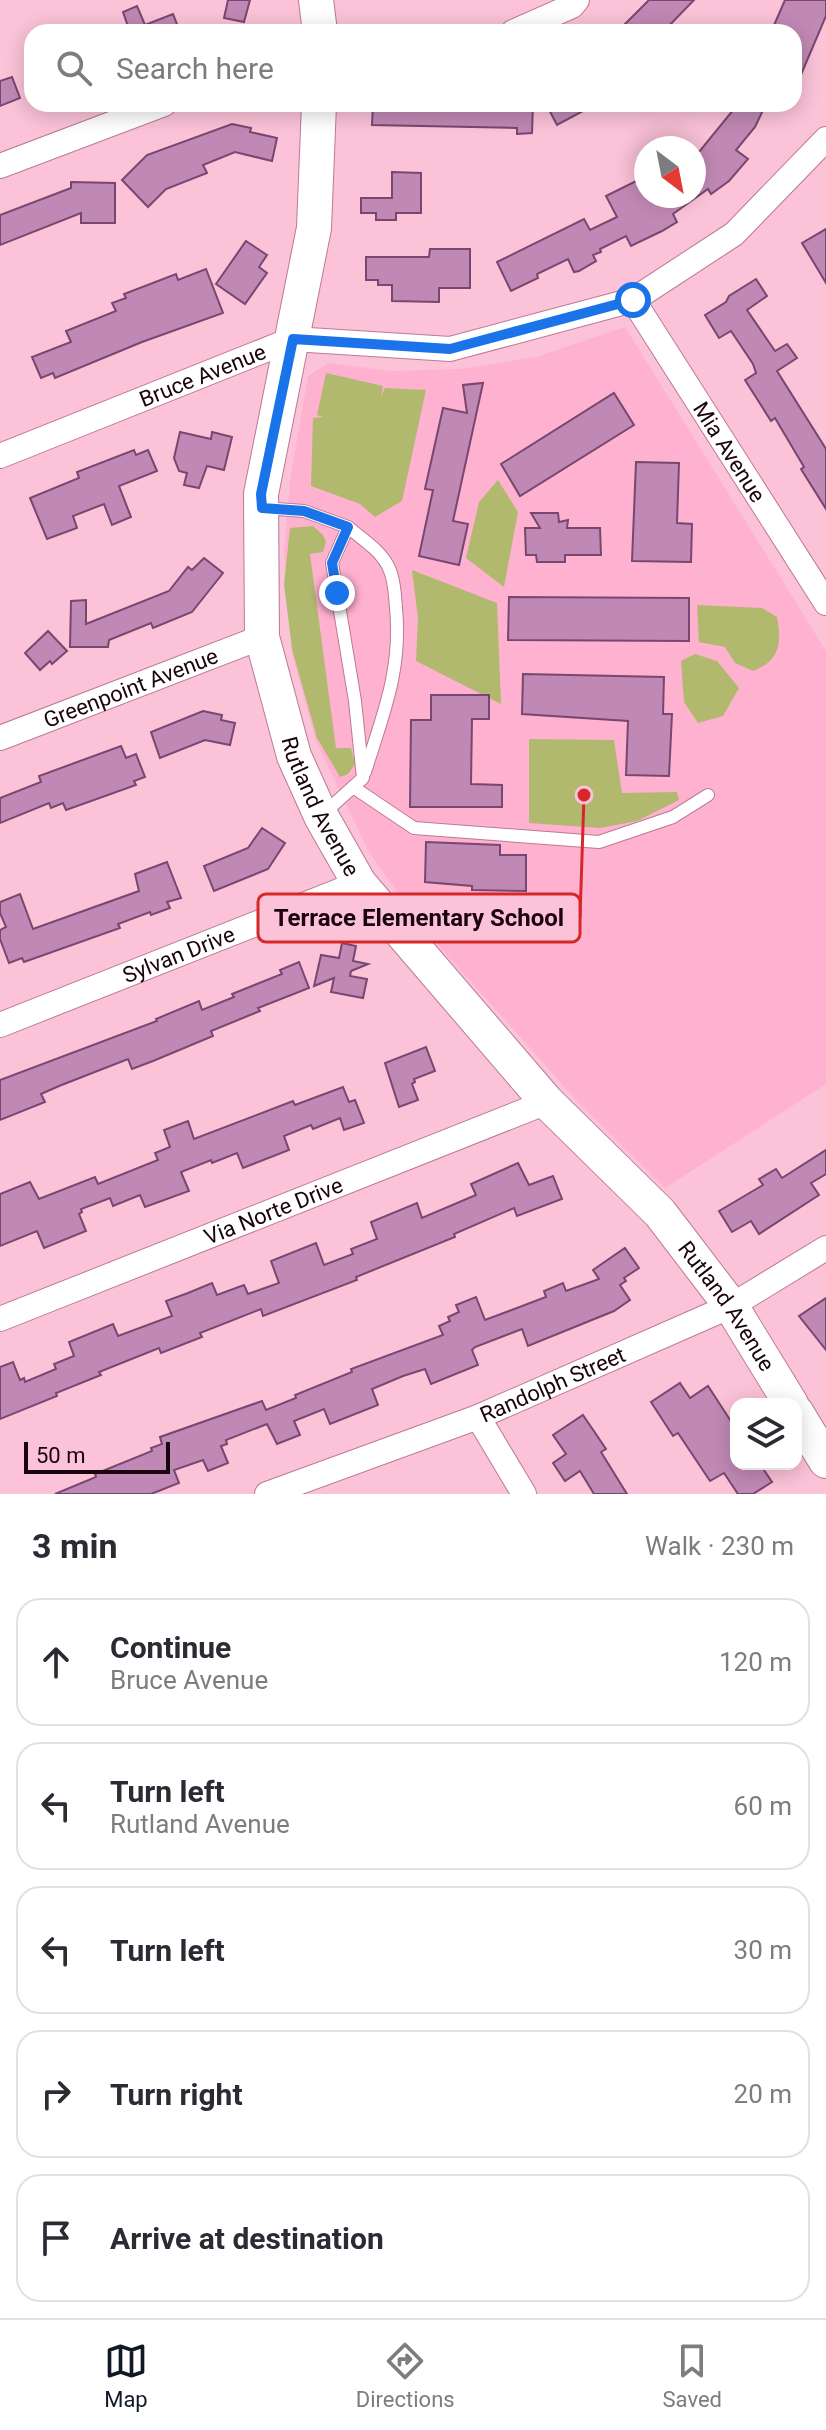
<!DOCTYPE html>
<meta charset="utf-8">
<style>
:root{--surface:#fff;--page:#f2f2f3;--text:#2b2b33;--muted:#7c7c81;--line:#e1e1e2;--accent:#111827}
body{margin:0;font-family:Roboto,sans-serif;background:var(--page);color:var(--text)}
.controls{position:absolute;right:24px;bottom:24px;display:grid;overflow:hidden;border-radius:16px;box-shadow:0 4px 20px #0003}
.controls button{width:72px;height:72px;display:grid;place-items:center;padding:0;border:0;border-bottom:2px solid var(--line);background:var(--surface);color:var(--text);font:40px sans-serif}
.compass{position:absolute;left:634px;top:136px;width:72px;height:72px;border-radius:50%;background:var(--surface);box-shadow:0 4px 20px #0003;rotate:148deg}
.scale{position:absolute;left:24px;bottom:20px;width:146px;box-sizing:border-box;padding-left:8px;border:4px solid #1a040e;border-top:0;font-size:22px;line-height:28px;white-space:nowrap;color:#1a040e;-webkit-text-stroke:6px #fbc2d8;paint-order:stroke}
.stop{position:absolute;width:24px;height:24px;margin:-18px;border:6px solid #1a73e8;border-radius:50%;background:#fff}
.stop.end{background:#1a73e8;border-color:#fff;box-shadow:0 2px 8px #0008}
.list{margin:0;padding:0;list-style:none}
h2{display:flex;justify-content:space-between;align-items:center;height:104px;margin:0;padding:0 32px;font-size:34px}
h2 small{font-size:26px;font-weight:400;color:var(--muted)}
.list li{display:grid;grid-template-columns:52px 1fr auto;gap:24px;align-items:center;box-sizing:border-box;height:128px;margin:0 16px 16px;padding:0 16px;border:2px solid var(--line);border-radius:24px}
.list b{display:block;font-size:30px;white-space:nowrap}
.list p{margin:0;font-size:26px;white-space:nowrap;color:var(--muted)}
.list em{font-size:26px;font-style:normal;color:var(--muted)}
.icon{flex:none;width:44px;height:44px;fill:none;stroke:currentColor;stroke-width:2;stroke-linecap:round;stroke-linejoin:round}
.map{position:relative;flex:none;width:826px;height:1494px;overflow:hidden}
.search{position:absolute;background:var(--surface);box-shadow:0 4px 20px #0003;left:24px;right:24px;top:24px;height:88px;display:flex;align-items:center;gap:20px;box-sizing:border-box;padding:0 28px;border-radius:24px;color:var(--muted);font-size:30px}
.sheet{height:824px;background:var(--surface)}
nav{display:flex;justify-content:space-around;align-items:center;box-sizing:border-box;height:112px;border-top:2px solid var(--line);background:var(--surface);font-size:22px;color:var(--muted)}
nav a{display:grid;justify-items:center;gap:4px}
nav .on{color:var(--accent)}
.map>svg:first-child{display:block}
.built{fill:#ffb1d0}
.green{fill:#b1b96e}
.building{fill:#c089b5;stroke:#78476f;stroke-width:2}
.lines{fill:none;stroke-linecap:round;stroke-linejoin:round}
.lane-casing{stroke:#bb7a95;stroke-width:14}
.street-casing{stroke:#bb7a95;stroke-width:26}
.secondary-casing{stroke:#bb7a95;stroke-width:36}
.lane{stroke:#fff;stroke-width:12}
.street{stroke:#fff;stroke-width:24}
.secondary{stroke:#fff;stroke-width:34}
.route{stroke:#1a73e8;stroke-width:10}
.labels{text-anchor:middle;stroke-width:6;stroke-linejoin:round;paint-order:stroke}
.street-label{font-size:22px;fill:#1a040e;stroke:#fbc2d8}
.leader{fill:none;stroke:#d62828;stroke-width:3}
.callout-dot{fill:#d62828;stroke:#fbc2d8;stroke-width:3}
.callout{fill:#fbc2d8;stroke:#d62828;stroke-width:3}
.callout-label{font-size:24px;text-anchor:middle;font-weight:bold;fill:#1a040e}
</style>
<div class="map">
<svg width="826" height="1494" viewBox="0 0 826 1494">
<rect width="100%" height="100%" fill="#fbc2d8"/>
<polygon class="built" points="625,327 826,651 826,1084 665,1188 580,1104 422,927 369,852 315,739 292,653 284,552 290,481 308,376 328,363 392,371 461,369 536,357"/>
<g class="green">
<polygon points="326,373 383,386 381,397 385,388 426,390 402,501 375,517 360,504 311,486 313,418 323,417 317,415"/>
<polygon points="498,480 518,512 504,587 466,558 479,502"/>
<polygon points="313,526 323,535 326,542 323,552 310,554 336,748 351,748 355,764 348,774 340,777 317,738 292,649 284,584 290,528"/>
<polygon points="412,570 497,603 501,704 416,661 418,618"/>
<path d="M697,605L762,608L777,617C782,642 780,661 753,671L735,663L725,647L699,642Z"/>
<polygon points="695,654 717,661 739,688 723,716 698,723 684,702 681,661"/>
<polygon points="529,739 614,740 622,793 677,792 679,800 637,821 600,828 529,823"/>
</g>
<g class="building">
<polygon points="228,0 250,0 244,22 224,18"/>
<polygon points="649,0 694,0 663,32 617,32"/>
<polygon points="785,0 826,0 826,16 794,91 794,32 771,32"/>
<polygon points="137,6 145,25 173,14 180,32 130,32 123,12"/>
<polygon points="12,77 20,98 0,106 0,81"/>
<polygon points="373,104 533,104 532,133 517,134 517,128 372,125"/>
<polygon points="546,104 596,104 557,125"/>
<polygon points="738,104 766,104 755,127 736,150 748,159 729,181 711,194 708,189 673,214 677,222 662,231 631,246 626,236 600,249 601,252 593,255 596,261 579,271 574,272 568,259 537,274 538,278 511,291 497,262 584,219 590,230 617,217 606,196 646,176 646,196 694,196 694,158"/>
<polygon points="232,124 251,128 250,132 277,138 272,161 235,152 203,165 207,173 166,189 148,207 122,180 147,155"/>
<polygon points="392,172 421,173 421,213 396,213 396,220 376,220 376,213 361,213 361,198 392,198"/>
<polygon points="71,182 115,183 115,223 81,223 81,213 0,245 0,215 71,188"/>
<polygon points="826,229 826,283 802,243"/>
<polygon points="246,241 267,255 259,267 267,273 245,304 216,284"/>
<polygon points="430,249 470,249 470,288 439,288 439,302 392,301 392,285 378,285 378,280 366,280 366,257 429,257"/>
<polygon points="206,269 223,313 142,342 55,378 53,373 41,378 32,357 71,342 66,331 116,311 112,303 126,298 124,294 176,274 178,280"/>
<polygon points="756,279 767,296 747,310 775,351 787,344 797,358 777,371 826,449 826,509 801,469 804,467 775,418 771,421 745,380 756,373 753,364 731,331 719,338 705,315 726,302 729,296"/>
<polygon points="483,383 453,521 468,524 459,565 419,556 433,490 425,489 443,408 467,413 463,385"/>
<polygon points="614,393 634,425 520,496 501,464"/>
<polygon points="180,432 211,439 212,432 232,437 224,470 207,466 199,488 184,485 187,473 179,471 174,458"/>
<polygon points="134,450 136,455 148,450 157,471 119,486 131,517 112,525 104,504 73,516 77,528 47,539 30,498 79,478 77,472"/>
<polygon points="636,462 679,463 677,523 692,524 691,562 632,561"/>
<polygon points="531,513 558,513 559,522 568,520 567,528 600,528 601,555 565,555 565,562 537,562 536,555 526,555 525,528 540,528"/>
<polygon points="204,558 223,573 192,612 153,628 151,623 109,640 108,647 70,647 71,601 86,600 86,624 169,591 188,567 192,570"/>
<polygon points="509,597 689,598 689,641 508,640"/>
<polygon points="48,631 67,651 52,664 50,661 40,670 25,653"/>
<polygon points="523,674 664,677 663,714 672,714 669,776 626,775 628,721 522,714"/>
<polygon points="431,695 489,695 489,719 472,719 471,784 502,785 502,807 410,807 411,720 431,720"/>
<polygon points="203,711 222,715 221,720 235,723 230,745 205,740 160,758 151,732"/>
<polygon points="121,746 126,758 136,754 145,777 134,781 136,785 66,810 63,803 51,808 49,803 0,823 0,798 41,782 39,776"/>
<polygon points="262,828 285,843 268,869 214,891 204,866 248,848"/>
<polygon points="426,842 500,845 500,855 526,855 526,891 472,890 472,886 425,882"/>
<polygon points="167,862 181,898 167,902 170,908 151,915 150,912 118,924 120,928 24,962 22,958 9,963 0,939 0,930 6,927 0,913 0,902 20,894 33,929 139,891 135,874"/>
<polygon points="342,943 356,946 353,961 368,964 351,971 350,976 367,979 363,998 331,992 334,978 314,986 321,955 339,958"/>
<polygon points="299,962 309,988 258,1008 260,1011 211,1031 213,1036 153,1061 132,1069 128,1059 59,1086 41,1094 45,1102 0,1120 0,1080 157,1021 156,1019 199,1001 202,1010 234,997 232,994 282,974 280,970"/>
<polygon points="426,1047 435,1071 414,1079 415,1082 412,1084 418,1100 399,1107 385,1063"/>
<polygon points="343,1087 349,1102 355,1100 364,1123 344,1130 340,1118 313,1129 311,1125 284,1136 289,1150 243,1168 237,1153 212,1163 211,1160 181,1172 189,1191 145,1207 140,1195 113,1206 110,1198 81,1209 82,1212 79,1214 86,1231 44,1248 37,1231 0,1246 0,1194 30,1182 39,1199 95,1177 98,1184 158,1160 155,1153 170,1147 164,1130 188,1121 194,1139 293,1101 295,1105"/>
<polygon points="826,1150 826,1174 811,1183 819,1195 759,1234 751,1221 732,1232 719,1211 763,1185 759,1179 776,1169 782,1178"/>
<polygon points="518,1163 529,1185 553,1176 562,1199 517,1216 514,1208 454,1234 455,1237 356,1277 357,1280 263,1316 261,1309 200,1333 202,1337 161,1353 159,1348 99,1372 101,1375 56,1393 57,1396 0,1419 0,1367 13,1362 20,1380 24,1378 25,1382 56,1369 54,1364 74,1356 69,1342 113,1324 118,1336 172,1316 166,1301 188,1293 212,1283 217,1295 244,1285 248,1294 279,1283 271,1261 316,1243 324,1265 353,1254 351,1249 377,1239 371,1222 417,1203 422,1218 476,1195 471,1184"/>
<polygon points="625,1248 639,1268 624,1278 626,1281 620,1285 630,1300 614,1311 528,1346 522,1329 475,1347 472,1350 478,1365 431,1384 425,1369 403,1376 372,1389 378,1405 330,1424 324,1409 294,1421 300,1435 277,1444 267,1424 226,1440 227,1444 221,1446 228,1463 208,1471 203,1460 174,1470 179,1483 151,1494 55,1494 96,1477 95,1474 152,1451 151,1448 162,1444 160,1437 262,1401 266,1410 296,1398 295,1395 352,1372 351,1369 443,1335 439,1326 450,1321 448,1317 459,1312 456,1305 476,1297 485,1320 546,1297 544,1291 563,1283 566,1291 599,1279 593,1270"/>
<polygon points="826,1298 826,1350 799,1316"/>
<polygon points="680,1383 690,1398 708,1386 736,1429 736,1464 760,1464 772,1482 753,1494 738,1494 724,1473 710,1481 678,1433 673,1436 651,1402"/>
<polygon points="583,1415 606,1449 601,1452 627,1494 594,1494 580,1471 565,1481 553,1463 566,1454 553,1435"/>
</g>
<g class="lines">
<defs>
<g id="lane">
<polyline points="263,508 304,511 348,527 332,563 355,701 363,778 323,814"/>
<path d="M348,527C362,539 379,549 388,566C394,578 395,594 396,608C402,670 383,714 365,772"/>
<polyline points="353,787 414,828 599,842 673,817 708,795"/>
</g>
<g id="street">
<polyline points="513,32 572,6 577,0"/>
<polyline points="0,166 164,104"/>
<path id="s1" d="M633,300L826,603"/>
<path id="s2" d="M0,456L293,339L450,349L633,300L734,234L826,139"/>
<path id="s3" d="M0,738L262,637"/>
<path id="s4" d="M0,1025L359,883"/>
<path id="s5" d="M0,1319L547,1102"/>
<polyline points="478,1417 524,1494"/>
<path id="s6" d="M267,1494L478,1417L731,1306L826,1248"/>
</g>
<g id="secondary">
<polyline points="316,0 320,32"/>
<path id="s7" d="M319,104L314,228L261,494L262,637L294,756L321,816L359,883L547,1102L660,1213L731,1306L791,1404"/>
<polyline points="796,1412 826,1461"/>
</g>
</defs>
<use href="#lane" class="lane-casing"/>
<use href="#street" class="street-casing"/>
<use href="#secondary" class="secondary-casing"/>
<use href="#lane" class="lane"/>
<use href="#street" class="street"/>
<use href="#secondary" class="secondary"/>
</g>
<g class="lines">
<polyline class="route" points="337,593 332,563 348,527 304,511 262,508 261,494 293,339 450,349 633,300"/>
</g>
<g class="labels">
<g class="street-label">
<text dy="8" stroke="none"><textPath href="#s2" startOffset="218">Bruce Avenue</textPath></text>
<text dy="8" stroke="none"><textPath href="#s1" startOffset="180">Mia Avenue</textPath></text>
<text dy="8" stroke="none"><textPath href="#s3" startOffset="140">Greenpoint Avenue</textPath></text>
<text dy="8" stroke="none"><textPath href="#s7" startOffset="718">Rutland Avenue</textPath></text>
<text dy="8" stroke="none"><textPath href="#s4" startOffset="192">Sylvan Drive</textPath></text>
<text dy="8" stroke="none"><textPath href="#s5" startOffset="294">Via Norte Drive</textPath></text>
<text dy="8" stroke="none"><textPath href="#s7" startOffset="1366">Rutland Avenue</textPath></text>
<text dy="8" stroke="none"><textPath href="#s6" startOffset="306">Randolph Street</textPath></text>
</g>
</g>
<path class="leader" d="M584 795L580 918"/>
<circle class="callout-dot" cx="584" cy="795" r="8"/>
<rect class="callout" x="258" y="894" width="322" height="48" rx="8"/>
<g class="callout-label">
<text x="419" y="926">Terrace Elementary School</text>
</g>
</svg>
<div class="controls">
<button><svg class="icon" aria-label="layers" viewBox="0 0 24 24"><path d="M12 4l9 5-9 5-9-5zM3 14l9 5 9-5"/></svg></button>
</div>
<svg class="compass" viewBox="-18 -18 36 36"><path d="M0-13l5 13h-10z" fill="#e53935"/><path d="M0 13l5-13h-10z" fill="#7c7c81"/></svg>
<div class="scale">50 m</div>
<div class="stop" style="left:633px;top:300px"></div>
<div class="stop end" style="left:337px;top:593px"></div>
<div class="search"><svg class="icon" aria-label="search" viewBox="0 0 24 24"><circle cx="10" cy="10" r="6"/><path d="M15 15l6 6"/></svg>Search here</div>
</div>
<section class="sheet">
<h2>3 min<small>Walk · 230 m</small></h2>
<ul class="list">
<li><svg class="icon" aria-label="ahead" viewBox="0 0 24 24"><path d="M12 20V5M6 11l6-6 6 6"/></svg><div><b>Continue</b><p>Bruce Avenue</p></div><em>120 m</em></li>
<li><svg class="icon" aria-label="left" viewBox="0 0 24 24"><path d="M17 20v-9H6M10 6l-5 5 5 5"/></svg><div><b>Turn left</b><p>Rutland Avenue</p></div><em>60 m</em></li>
<li><svg class="icon" aria-label="left" viewBox="0 0 24 24"><path d="M17 20v-9H6M10 6l-5 5 5 5"/></svg><div><b>Turn left</b></div><em>30 m</em></li>
<li><svg class="icon" aria-label="right" viewBox="0 0 24 24"><path d="M7 20v-9h11M14 6l5 5-5 5"/></svg><div><b>Turn right</b></div><em>20 m</em></li>
<li><svg class="icon" aria-label="arrive" viewBox="0 0 24 24"><path d="M6 21V4h12l-3 4 3 4H6"/></svg><div><b>Arrive at destination</b></div></li>
</ul>
</section>
<nav>
<a class="on"><svg class="icon" aria-label="map" viewBox="0 0 24 24"><path d="M3 6l6-2 6 2 6-2v14l-6 2-6-2-6 2zM9 4v14M15 6v14"/></svg>Map</a>
<a><svg class="icon" aria-label="directions" viewBox="0 0 24 24"><path d="M12 3l9 9-9 9-9-9zM9 14v-3h6M13 9l2 2-2 2"/></svg>Directions</a>
<a><svg class="icon" aria-label="saved" viewBox="0 0 24 24"><path d="M7 4h10v16l-5-4-5 4z"/></svg>Saved</a>
</nav>
